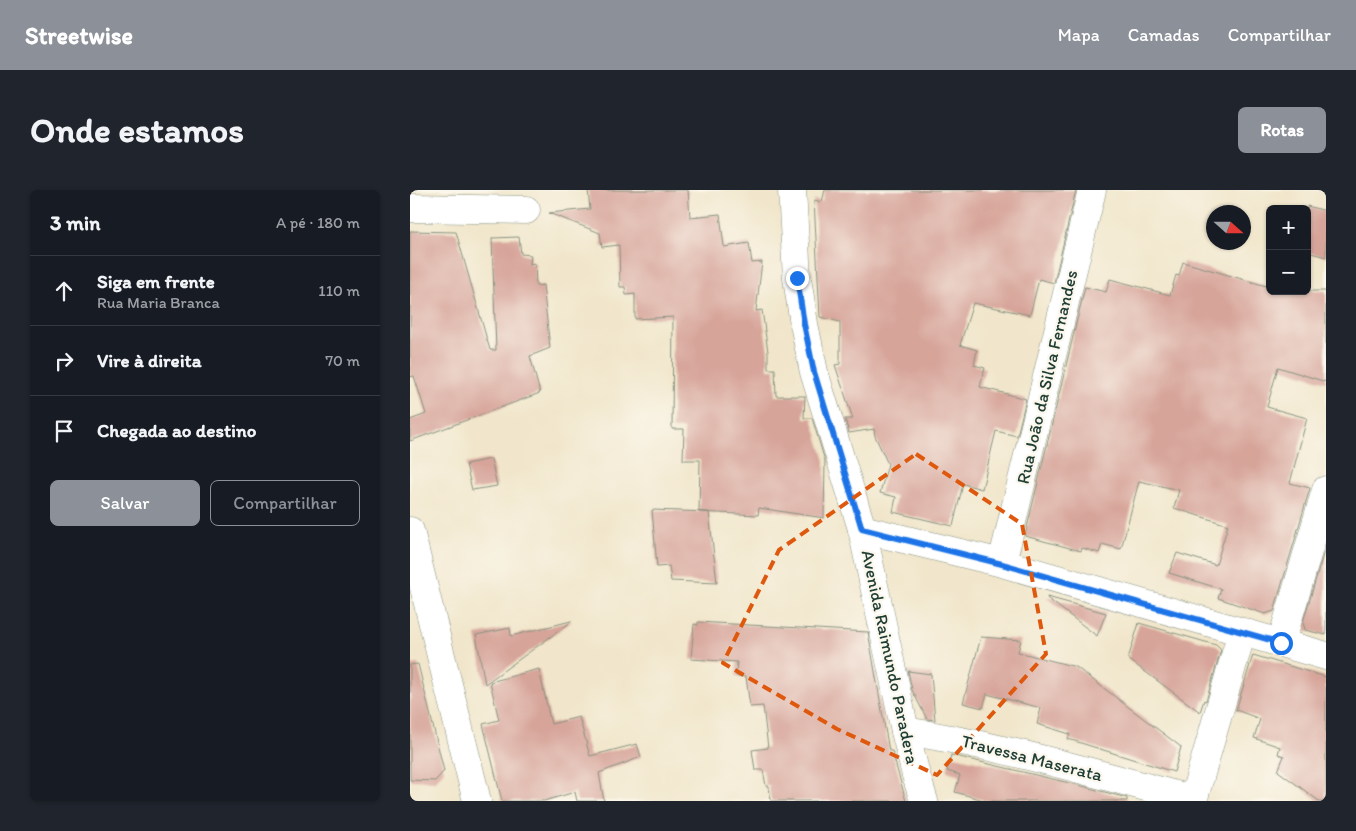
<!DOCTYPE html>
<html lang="pt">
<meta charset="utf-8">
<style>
:root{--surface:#171b24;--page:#20242c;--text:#f1f3f6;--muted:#9ea1a6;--line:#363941;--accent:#8c9099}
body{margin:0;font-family:Itim,sans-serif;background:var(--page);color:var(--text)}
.controls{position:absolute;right:15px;top:15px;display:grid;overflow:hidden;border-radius:8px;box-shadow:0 1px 4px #0004}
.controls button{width:45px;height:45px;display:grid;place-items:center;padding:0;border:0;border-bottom:1px solid var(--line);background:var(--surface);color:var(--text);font:25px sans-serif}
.compass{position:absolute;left:796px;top:15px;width:45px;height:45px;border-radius:50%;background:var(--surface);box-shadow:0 1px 4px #0004;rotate:111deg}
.stop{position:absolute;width:15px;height:15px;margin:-11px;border:4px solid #1a73e8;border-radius:50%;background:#fff}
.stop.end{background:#1a73e8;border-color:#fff;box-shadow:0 1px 5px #0008}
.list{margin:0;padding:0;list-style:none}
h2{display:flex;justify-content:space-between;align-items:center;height:65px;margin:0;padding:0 20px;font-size:21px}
h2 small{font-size:16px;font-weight:400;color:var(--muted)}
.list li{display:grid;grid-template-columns:32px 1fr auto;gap:15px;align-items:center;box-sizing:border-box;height:70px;padding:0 20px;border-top:1px solid var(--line)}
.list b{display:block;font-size:19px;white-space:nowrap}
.list p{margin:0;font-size:16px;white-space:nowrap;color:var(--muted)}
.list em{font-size:16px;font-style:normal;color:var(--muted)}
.actions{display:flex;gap:10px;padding:15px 20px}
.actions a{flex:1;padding:11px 0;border:1px solid var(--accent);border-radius:8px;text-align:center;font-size:18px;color:var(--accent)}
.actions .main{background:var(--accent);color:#fff}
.icon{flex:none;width:28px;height:28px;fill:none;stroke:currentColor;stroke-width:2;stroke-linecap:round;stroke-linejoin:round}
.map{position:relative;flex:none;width:916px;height:611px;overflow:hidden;border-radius:8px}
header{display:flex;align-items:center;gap:30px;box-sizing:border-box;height:70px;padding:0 25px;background:var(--accent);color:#fff}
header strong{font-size:24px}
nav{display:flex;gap:28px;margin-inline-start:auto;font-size:18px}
.intro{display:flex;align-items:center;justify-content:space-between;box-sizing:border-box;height:120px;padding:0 30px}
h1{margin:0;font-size:35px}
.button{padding:12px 22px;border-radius:8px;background:var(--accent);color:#fff;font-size:18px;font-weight:700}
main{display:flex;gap:30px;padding:0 30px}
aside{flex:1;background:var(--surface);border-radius:8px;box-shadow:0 1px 4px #0004}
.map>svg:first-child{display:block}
.building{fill:#d7a49a}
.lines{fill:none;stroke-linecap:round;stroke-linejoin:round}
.minor-casing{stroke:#889280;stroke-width:29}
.tertiary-casing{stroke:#889280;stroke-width:29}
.minor{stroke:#fff;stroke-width:28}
.tertiary{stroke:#fff;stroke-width:28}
.route{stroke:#1a73e8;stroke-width:6}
.marked{fill:none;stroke:#de580e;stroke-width:4;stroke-dasharray:10 6;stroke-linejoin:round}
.labels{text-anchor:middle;stroke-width:4.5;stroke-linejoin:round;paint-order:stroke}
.street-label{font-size:18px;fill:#1f3d34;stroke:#fbf7ec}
</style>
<header>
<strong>Streetwise</strong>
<nav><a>Mapa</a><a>Camadas</a><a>Compartilhar</a></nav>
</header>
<div class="intro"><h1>Onde estamos</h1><a class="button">Rotas</a></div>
<main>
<aside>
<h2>3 min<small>A pé · 180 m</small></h2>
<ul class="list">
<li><svg class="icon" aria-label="ahead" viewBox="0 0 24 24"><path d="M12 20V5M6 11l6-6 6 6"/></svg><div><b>Siga em frente</b><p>Rua Maria Branca</p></div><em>110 m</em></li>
<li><svg class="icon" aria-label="right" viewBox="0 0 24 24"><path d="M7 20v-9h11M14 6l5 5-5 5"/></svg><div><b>Vire à direita</b></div><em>70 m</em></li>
<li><svg class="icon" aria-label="arrive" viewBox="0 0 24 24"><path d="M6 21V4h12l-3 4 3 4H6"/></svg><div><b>Chegada ao destino</b></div></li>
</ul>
<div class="actions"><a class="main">Salvar</a><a>Compartilhar</a></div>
</aside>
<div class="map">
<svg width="916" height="611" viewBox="0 0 916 611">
<rect width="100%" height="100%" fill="#fbf7ec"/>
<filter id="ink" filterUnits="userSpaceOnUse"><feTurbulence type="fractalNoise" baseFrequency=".02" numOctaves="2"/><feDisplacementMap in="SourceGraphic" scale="10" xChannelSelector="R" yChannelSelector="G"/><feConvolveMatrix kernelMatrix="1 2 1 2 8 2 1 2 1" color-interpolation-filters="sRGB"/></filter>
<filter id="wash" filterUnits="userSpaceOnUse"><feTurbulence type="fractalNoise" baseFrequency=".0096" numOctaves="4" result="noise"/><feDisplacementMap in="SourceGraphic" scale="20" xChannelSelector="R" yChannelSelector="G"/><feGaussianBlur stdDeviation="1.12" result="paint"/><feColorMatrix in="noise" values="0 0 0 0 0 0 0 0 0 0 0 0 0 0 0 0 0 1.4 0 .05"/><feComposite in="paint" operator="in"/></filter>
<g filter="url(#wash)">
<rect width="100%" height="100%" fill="#f1e6cb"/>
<g id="blocks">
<g class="building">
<polygon points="178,0 278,0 280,27 310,24 314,57 339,53 342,73 352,72 346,121 352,120 358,162 358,179 365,179 366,206 395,206 394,228 402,228 415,271 414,328 349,318 348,325 289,322 290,270 273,270 274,239 262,239 263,127 225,129 225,104 216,105 215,97 210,97 209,55 192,57 190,43 139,23 180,19"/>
<polygon points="415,0 666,0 644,93 629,89 620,125 563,113 550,155 567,160 564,175 575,178 570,197 616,209 607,246 586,241 572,299 553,294 543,336 483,322 486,307 470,303 478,274 465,246 464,239 439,243 435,229 443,229 425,175 430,174 430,132 410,127 404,10 412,12"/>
<polygon points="897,16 916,21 916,67 897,62"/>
<polygon points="0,41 46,42 80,160 86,160 82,48 109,47 111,64 121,65 120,74 125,73 126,96 133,95 140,158 120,166 130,203 0,251 0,230 16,224 4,186 0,187"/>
<polygon points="773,72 860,97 860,101 916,101 916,192 868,177 857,217 897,228 880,293 900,298 864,421 855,424 808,408 811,399 759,383 767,363 806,375 818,335 764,318 769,300 729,291 711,359 692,354 689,363 672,358 671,361 615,346 675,97 696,102 700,89 760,105 766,85 769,86"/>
<polygon points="81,269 87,296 62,300 56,274"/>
<polygon points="242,320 299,322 307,393 261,391 259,376 247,377"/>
<polygon points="916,355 916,445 895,440 893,432"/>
<polygon points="637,407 696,423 687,446 637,408"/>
<polygon points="161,431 161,432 75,494 66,445 100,438 101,446"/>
<polygon points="288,432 458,442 479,561 482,561 496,611 361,611 359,596 356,596 353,580 345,580 342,560 358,558 353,516 340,517 336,487 326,486 327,472 281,469 284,434 288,435"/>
<polygon points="729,433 806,455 811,460 796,511 794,510 790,522 718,469"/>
<polygon points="571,447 611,450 608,462 666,477 771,557 764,582 658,549 660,544 627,534 631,518 577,504 573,518 553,513"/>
<polygon points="843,465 916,487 916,611 909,611 868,581 874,566 868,564 870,557 844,548 850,529 826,520"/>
<polygon points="8,474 34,581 25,591 0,590 0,475"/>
<polygon points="129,479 141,534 169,527 180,566 227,554 231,567 189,583 194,611 167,611 165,602 134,611 92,611 73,534 89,530 80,492"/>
<polygon points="498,481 521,484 525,530 517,529 502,500"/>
<polygon points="541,565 672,596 717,608 717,611 577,611 545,602 550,585 537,581"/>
</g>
</g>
</g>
<g filter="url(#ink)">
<use href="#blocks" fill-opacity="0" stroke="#889280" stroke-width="1"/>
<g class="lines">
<defs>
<g id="minor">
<polyline points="382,0 387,88 394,134 404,182 452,339 495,541 506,585 514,611"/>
<polyline points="0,18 116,20"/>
<polyline points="452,339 592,373 916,466"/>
<polyline points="592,373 682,0"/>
<polyline points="871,453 916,300"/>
<path d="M495,541C593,556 688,584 783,610"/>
<polyline points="783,611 832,442"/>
</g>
<polyline id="tertiary" points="0,341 67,611"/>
</defs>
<use href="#minor" class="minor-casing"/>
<use href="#tertiary" class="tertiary-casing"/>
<use href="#minor" class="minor"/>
<use href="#tertiary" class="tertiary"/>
</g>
</g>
<g class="lines" filter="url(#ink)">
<polyline class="route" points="387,88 394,134 404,182 452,339 592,374 871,453"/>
</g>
<path class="marked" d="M506,264L612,334L636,464L527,585L427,539L313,473L369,360Z"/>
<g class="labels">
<g class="street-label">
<text transform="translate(637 187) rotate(-77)" y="6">Rua João da Silva Fernandes</text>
<text transform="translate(480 467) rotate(78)" y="6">Avenida Raimundo Paradera</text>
<text transform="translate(622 568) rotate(14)" y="6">Travessa Maserata</text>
</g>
</g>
</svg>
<div class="controls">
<button>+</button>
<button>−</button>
</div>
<svg class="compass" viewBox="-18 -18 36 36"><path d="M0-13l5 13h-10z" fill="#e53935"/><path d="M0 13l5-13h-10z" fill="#9ea1a6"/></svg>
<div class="stop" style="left:871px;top:453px"></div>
<div class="stop end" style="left:387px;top:88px"></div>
</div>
</main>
